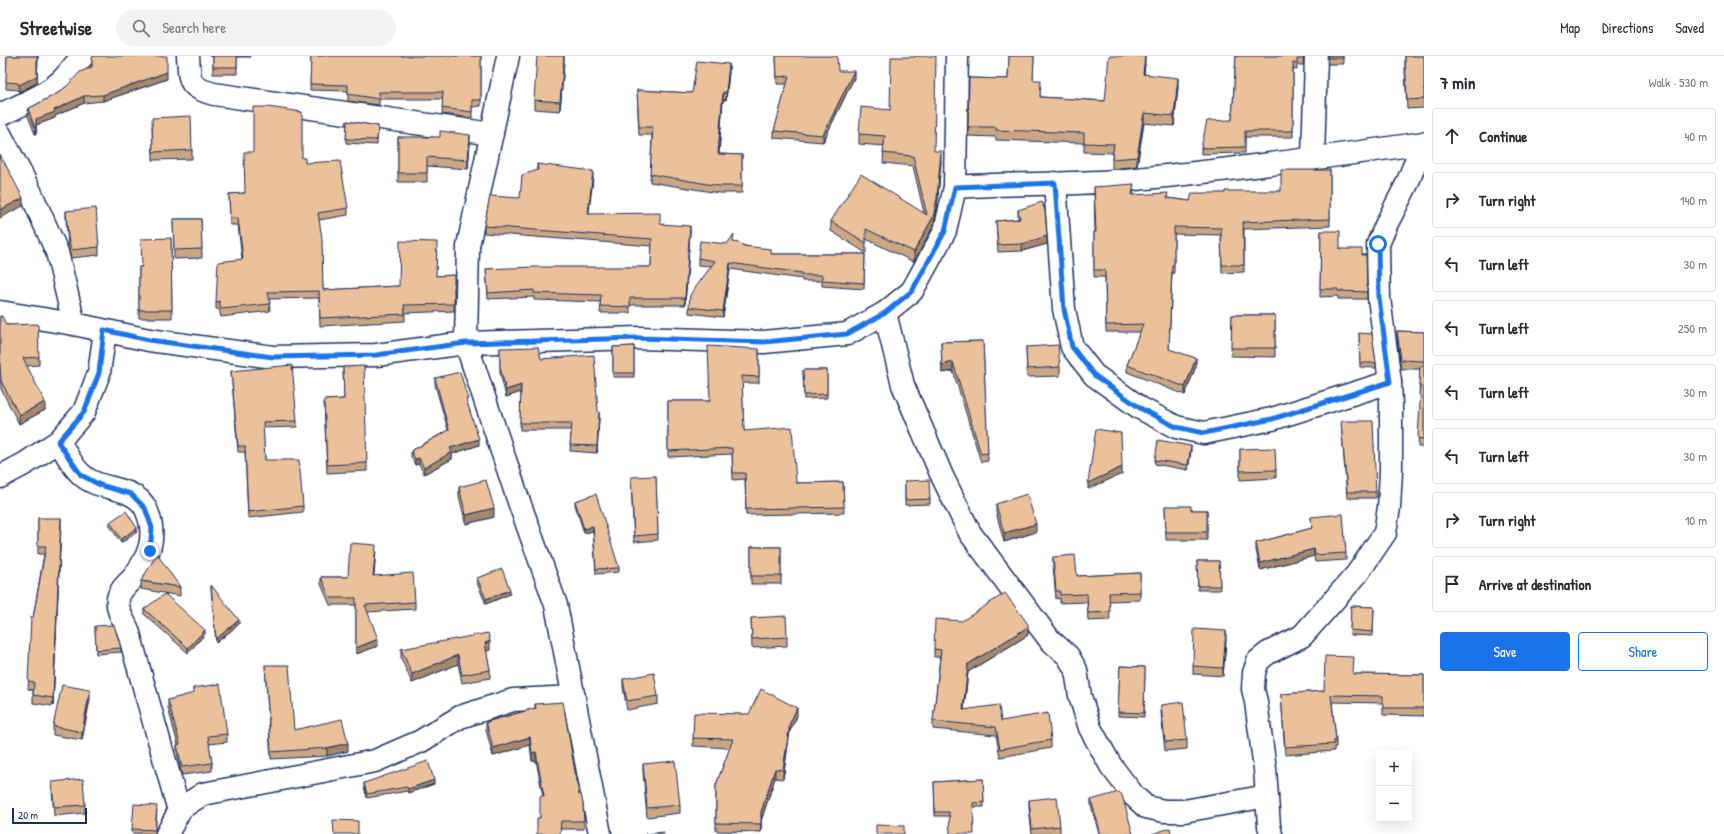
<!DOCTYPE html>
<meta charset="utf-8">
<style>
:root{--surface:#fff;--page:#f2f2f3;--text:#2b2b33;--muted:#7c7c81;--line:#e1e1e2;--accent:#1a73e8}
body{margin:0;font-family:"Patrick Hand",sans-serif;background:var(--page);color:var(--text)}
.controls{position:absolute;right:12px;bottom:12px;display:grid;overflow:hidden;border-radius:4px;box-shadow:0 4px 16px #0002}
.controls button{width:36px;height:36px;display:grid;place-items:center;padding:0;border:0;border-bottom:1px solid var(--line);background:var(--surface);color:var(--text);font:20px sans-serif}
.scale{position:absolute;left:12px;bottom:10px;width:75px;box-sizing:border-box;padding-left:4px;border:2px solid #1b2f5e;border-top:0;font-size:11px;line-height:14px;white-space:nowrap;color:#1b2f5e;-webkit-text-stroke:3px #fff;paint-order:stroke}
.stop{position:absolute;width:12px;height:12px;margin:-9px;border:3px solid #1a73e8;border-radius:50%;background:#fff}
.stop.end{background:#1a73e8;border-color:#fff;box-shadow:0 1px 4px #0008}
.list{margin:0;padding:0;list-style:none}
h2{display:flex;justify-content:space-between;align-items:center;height:52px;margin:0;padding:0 16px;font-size:17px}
h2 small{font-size:13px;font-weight:400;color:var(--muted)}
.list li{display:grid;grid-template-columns:26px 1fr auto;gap:12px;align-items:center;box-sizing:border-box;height:56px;margin:0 8px 8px;padding:0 8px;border:1px solid var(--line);border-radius:4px}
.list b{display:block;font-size:15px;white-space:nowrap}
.list em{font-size:13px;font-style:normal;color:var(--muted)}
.actions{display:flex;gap:8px;padding:12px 16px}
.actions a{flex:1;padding:9px 0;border:1px solid var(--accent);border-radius:4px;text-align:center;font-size:14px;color:var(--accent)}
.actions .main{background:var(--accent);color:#fff}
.icon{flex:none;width:22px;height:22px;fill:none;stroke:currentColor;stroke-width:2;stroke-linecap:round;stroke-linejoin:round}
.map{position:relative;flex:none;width:1424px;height:778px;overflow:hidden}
header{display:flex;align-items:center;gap:24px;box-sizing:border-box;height:56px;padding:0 20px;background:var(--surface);border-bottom:1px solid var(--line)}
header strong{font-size:19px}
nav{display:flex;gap:22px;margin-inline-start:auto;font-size:14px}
.search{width:280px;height:36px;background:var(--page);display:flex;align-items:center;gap:10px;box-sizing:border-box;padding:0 14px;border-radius:22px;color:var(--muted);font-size:15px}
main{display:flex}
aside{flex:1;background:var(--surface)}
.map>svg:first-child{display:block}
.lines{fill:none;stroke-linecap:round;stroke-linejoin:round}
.minor-casing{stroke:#1b2f5e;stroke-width:25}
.minor{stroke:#fff;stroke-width:22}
.wall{fill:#caa685;stroke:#1b2f5e}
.shaded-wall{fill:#a4876c;stroke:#1b2f5e}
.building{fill:#ebc19b;stroke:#1b2f5e}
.route{stroke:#1a73e8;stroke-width:5}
</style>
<header>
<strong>Streetwise</strong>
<div class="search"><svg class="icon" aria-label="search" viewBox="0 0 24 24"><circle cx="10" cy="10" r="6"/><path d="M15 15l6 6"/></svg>Search here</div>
<nav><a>Map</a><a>Directions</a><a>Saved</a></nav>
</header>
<main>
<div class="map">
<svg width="1424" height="778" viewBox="0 0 1424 778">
<rect width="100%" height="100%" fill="#fff"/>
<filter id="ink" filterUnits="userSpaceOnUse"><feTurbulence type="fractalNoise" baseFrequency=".025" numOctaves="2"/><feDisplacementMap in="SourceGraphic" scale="8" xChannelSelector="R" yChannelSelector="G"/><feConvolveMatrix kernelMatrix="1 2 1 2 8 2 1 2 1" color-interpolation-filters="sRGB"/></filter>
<g filter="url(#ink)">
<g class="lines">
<defs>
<g id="minor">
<path d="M188,0C190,25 187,31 214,38L492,78"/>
<polyline points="508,0 468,190 466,287 518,443 556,549 600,778"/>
<path d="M0,59C20,49 50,38 65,21C71,14 76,7 83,0"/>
<polyline points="0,78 30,135 57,196 74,268"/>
<polyline points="1313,103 1316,0"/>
<polyline points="1055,127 1064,253 1072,291 1094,319 1140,352 1176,371 1204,377 1272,363 1390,326"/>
<path d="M955,131C1008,127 1062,129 1115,125C1218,116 1321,102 1424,87"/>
<polyline points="0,256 74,268 149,284 273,301 376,299 466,287 639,282 764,286 847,278 885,257 912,235 945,175 955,131 957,0"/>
<polyline points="885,257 903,329 942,420 970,477 1050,584 1068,600 1076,614 1080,640 1090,672 1111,710 1134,740 1146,751 1164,755 1184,755 1267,740"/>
<path d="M59,385C65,396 72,410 81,418C98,436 134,428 146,453C158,480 149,502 132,523C127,528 119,535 118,543C116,553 124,565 128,574L179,755"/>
<polyline points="0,421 26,407 59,385 84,356 99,317 105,275"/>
<polyline points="167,778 181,752 203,738 375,705 421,685 460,661 513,644 574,641"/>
<polyline points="1271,778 1269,770 1265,713 1256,646 1253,633 1254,617 1258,605 1268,597 1302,580 1357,518 1385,477 1389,451 1391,416 1391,347 1390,326 1379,242 1378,188 1387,167 1407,128 1423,87"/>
</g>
</defs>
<use href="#minor" class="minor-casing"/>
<use href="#minor" class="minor"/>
</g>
<g class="wall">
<polygon points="7,0 38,0 37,27 19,36 18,34 6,33"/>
<polygon points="209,0 251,0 251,1 237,1 237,18 213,18 213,0"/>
<polygon points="311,0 481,0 481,50 472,51 472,62 442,58 443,43 379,43 379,49 348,45 348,35 310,34"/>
<polygon points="776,0 838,15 854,22 823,86 774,82 774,75 787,28 777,28"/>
<polygon points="1009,0 1034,0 1033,24 1041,41 1105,45 1145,8 1144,18 1178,31 1174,70 1144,67 1137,110 1112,113 1112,103 1113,97 1084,96 1084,87 996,84 996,81 968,80 969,22 1008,23"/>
<polygon points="1236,0 1304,0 1303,9 1297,9 1297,14 1293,13 1293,81 1245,81 1245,97 1201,98 1201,92 1232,64"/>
<polygon points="1327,0 1343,0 1343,8 1328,8"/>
<polygon points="1405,0 1424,0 1424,52 1407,53 1405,14"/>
<polygon points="92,3 167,23 103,45 84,47 55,60 55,62 36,69 36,78 35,78 28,60 28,53 58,37 92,11"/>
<polygon points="564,6 560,55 534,53 534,44"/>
<polygon points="729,16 726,44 723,44 719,98 742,99 742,137 719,137 650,126 652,79 639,79 637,34 692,37"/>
<polygon points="890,54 934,95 941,105 937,153 933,171 914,206 866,183 866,197 831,175 831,165 924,157 913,110 883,107 884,90 859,88 859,78"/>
<polygon points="347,65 378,70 377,89 346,87"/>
<polygon points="152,70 192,94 192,103 153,104"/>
<polygon points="398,81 470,87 468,113 427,110 427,126 398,126"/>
<polygon points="302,102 305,107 348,152 348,159 319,164 323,234 399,230 437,220 454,219 454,255 405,257 405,265 320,270 319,242 269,243 270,255 221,261 219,253 216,253 216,246 242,203 238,169 230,169 229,138 245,137"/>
<polygon points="537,108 593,122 588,158 660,168 690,176 685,249 630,249 630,257 600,257 601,246 534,244 534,241 488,243 486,213 651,211 652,190 484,177 484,170 520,142 537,115"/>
<polygon points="1330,114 1330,170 1244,173 1244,216 1222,217 1221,179 1174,178 1174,217 1172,217 1169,293 1196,310 1185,339 1127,316 1127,309 1140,276 1106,276 1105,221 1094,221 1094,176 1095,176 1094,131 1134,136 1133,139 1168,142 1190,145 1225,137 1281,135"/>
<polygon points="1018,154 1047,188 1022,195 998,196 996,165 1018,163"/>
<polygon points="66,155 99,191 99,199 71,202 68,190 66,163"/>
<polygon points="173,163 201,163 202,202 174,203"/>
<polygon points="1321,175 1340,193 1362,199 1366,199 1367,243 1338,243 1338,240 1320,241"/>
<polygon points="171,182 172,262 139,262 139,211 142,211"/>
<polygon points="733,186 771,198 865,198 864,233 822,230 822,225 802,225 802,223 730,213 723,261 689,257 689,251 711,210 698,209 698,202 727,188"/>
<polygon points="1232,259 1275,259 1275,301 1231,300"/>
<polygon points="0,260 6,269 39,301 39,309 27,310 45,354 19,368 1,333 0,317"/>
<polygon points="1397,275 1424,276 1424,391 1418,391 1421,339 1419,339 1420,313 1401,313 1397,283"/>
<polygon points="1359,277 1376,307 1376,312 1360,311"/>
<polygon points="983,285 988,405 981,406 953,315 942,317 941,286"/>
<polygon points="634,290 634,321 613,321 613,291"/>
<polygon points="1026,291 1060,311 1060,320 1027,321"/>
<polygon points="500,292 541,303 598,355 599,362 597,397 570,395 571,374 520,374 521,336 506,341 500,317"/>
<polygon points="759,293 759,327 742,327 744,375 796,427 843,426 844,457 746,459 745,423 733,424 732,398 668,401 668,345 710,345"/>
<polygon points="343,311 367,407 367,415 327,417 324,344 344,343"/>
<polygon points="803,314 827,314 827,342 804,343"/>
<polygon points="231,315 297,365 297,371 263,372 265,404 303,450 303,456 248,462 245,396 238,396"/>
<polygon points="435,322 468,349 479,389 452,398 452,403 424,418 419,408 415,409 411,401 411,395 448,374 435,329"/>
<polygon points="1341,365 1376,436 1376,442 1347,442"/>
<polygon points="1240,393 1276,414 1276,422 1240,424"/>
<polygon points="1191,394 1188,414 1155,408 1155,404"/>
<polygon points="656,420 658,484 634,486 631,428"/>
<polygon points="905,425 930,443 930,448 905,449"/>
<polygon points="459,431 494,461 466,468 459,440"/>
<polygon points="575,445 619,512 619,516 596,518 593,475 584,477 575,449"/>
<polygon points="996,448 1036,476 1004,486 996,456"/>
<polygon points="1165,450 1191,454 1207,454 1207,484 1166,484"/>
<polygon points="1311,461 1346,497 1346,504 1315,506 1314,500 1260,514 1256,494 1256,487 1312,472"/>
<polygon points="38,462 61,470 53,650 33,647 33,634 28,633 33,562 44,498 38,498"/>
<polygon points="110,466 137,476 121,487 110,470"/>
<rect x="751" y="491" width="30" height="37"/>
<polygon points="376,495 374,520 415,546 415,553 367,556 378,590 356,598 356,549 330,549 321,528 321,521 348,521"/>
<polygon points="1053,501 1077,520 1140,517 1140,544 1109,545 1110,564 1088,565 1087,546 1060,547 1060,542 1056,543 1053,509"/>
<polygon points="1197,505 1219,505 1220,534 1198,534"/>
<polygon points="477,522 510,538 486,548 477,527"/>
<polygon points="141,525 180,531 180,540 141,533"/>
<polygon points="211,529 239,568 216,587 211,533"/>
<polygon points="1351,550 1374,551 1373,580 1350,579"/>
<polygon points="144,553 205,578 188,597 144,558"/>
<polygon points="751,562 787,581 787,590 752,592"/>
<polygon points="95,570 121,592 121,596 96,598"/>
<polygon points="1028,579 968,616 964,654 1001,665 1051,684 1051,692 1000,701 996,679 933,673 933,665 940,601 934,601 934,593"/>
<polygon points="1226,584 1223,620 1193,618 1193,610"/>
<polygon points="401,593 490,594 486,595 490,614 490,622 462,627 458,608 412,627 401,602"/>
<polygon points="265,609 294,674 348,695 327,700 271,703"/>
<polygon points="1120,610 1145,611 1144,661 1118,660"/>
<polygon points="1354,618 1424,619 1424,660 1383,659 1383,647 1332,646 1336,684 1336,691 1334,691 1334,695 1285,699 1281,638 1324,635"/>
<polygon points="623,623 658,640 658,648 627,654 623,631"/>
<polygon points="193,632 227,678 227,686 209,688 212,707 212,715 182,719 177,697 177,689 178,689 168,652 168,644 193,638"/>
<polygon points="90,643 82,684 53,679 53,670"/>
<polygon points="535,648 583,748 584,773 561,773 540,762 543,740 536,705 532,705 530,689 493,700 486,674 486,666 535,652"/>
<polygon points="1161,649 1187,684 1187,693 1165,695 1161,657"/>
<polygon points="797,660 790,675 783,723 775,722 761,765 761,776 716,775 716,729 730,692 693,690 693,682"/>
<polygon points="643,708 680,749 680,757 647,761 643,716"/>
<polygon points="983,723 984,751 973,751 949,760 935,760 934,726"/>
<polygon points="52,726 85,749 85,757 54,760 52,734"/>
<polygon points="364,727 434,728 408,737 407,735 367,742 364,731"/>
<polygon points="1029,744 1060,770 1060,778 1032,778 1029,752"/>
<polygon points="1091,744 1133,778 1099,778 1091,750"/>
<polygon points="157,754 155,778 132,777 132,773"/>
</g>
<g class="shaded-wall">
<polygon points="38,0 37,27 19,36 19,29"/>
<polygon points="564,0 564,6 560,55 560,46"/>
<polygon points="1145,0 1145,8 1143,28 1143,18"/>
<polygon points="729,8 729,16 726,44 726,37"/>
<polygon points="854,15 854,22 823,86 823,79"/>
<polygon points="167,16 167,23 103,45 103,39"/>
<polygon points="1178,22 1178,31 1174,70 1174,60"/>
<polygon points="723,36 723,44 718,106 718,98"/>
<polygon points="84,40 84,47 55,60 55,62 36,69 36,78 36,63"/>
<polygon points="1144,57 1144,67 1137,110 1137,101"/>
<polygon points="470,79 470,87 468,113 468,104"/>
<polygon points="941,95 941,105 937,153 933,171 914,206 914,196 933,161"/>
<polygon points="593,115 593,122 588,165 588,158"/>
<polygon points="23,142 23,150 0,162 0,154"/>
<polygon points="690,170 690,176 685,249 685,242"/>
<polygon points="1047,180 1047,188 1022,195 1022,188"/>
<polygon points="730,207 730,213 723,261 723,255"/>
<polygon points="1196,302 1196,310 1185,339 1185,331"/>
<polygon points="953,306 953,315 942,317 942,309"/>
<polygon points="521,329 521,336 506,341 506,334"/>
<polygon points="45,346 45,354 19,368 19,359"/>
<polygon points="599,356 599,362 597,397 597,390"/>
<polygon points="479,383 479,389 452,398 452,403 424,418 424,412 450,392"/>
<polygon points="1191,390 1191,394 1188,414 1188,409"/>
<polygon points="419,402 419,408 415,409 415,403"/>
<polygon points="1122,411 1122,418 1088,433 1088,427"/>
<polygon points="494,452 494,461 466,468 466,459"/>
<polygon points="61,462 61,470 53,650 53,642"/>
<polygon points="1036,468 1036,476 1004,486 1004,477"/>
<polygon points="593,470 593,475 584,477 584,473"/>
<polygon points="137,472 137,476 121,487 121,483"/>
<polygon points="1314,493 1314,500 1260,514 1260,507"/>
<polygon points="510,534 510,538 486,548 486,543"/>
<polygon points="239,564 239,568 216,587 216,583"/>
<polygon points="1028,571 1028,579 968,616 963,662 963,654 967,609"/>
<polygon points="205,574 205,578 188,597 188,592"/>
<polygon points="1226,575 1226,584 1223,620 1223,612"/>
<polygon points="378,583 378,590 356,598 356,592"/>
<polygon points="490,585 490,594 485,596 485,587"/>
<polygon points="458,599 458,608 412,627 412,618"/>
<polygon points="90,634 90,643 82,684 82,676"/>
<polygon points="797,652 797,660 790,675 783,723 783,714 790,667"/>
<polygon points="530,681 530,689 493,700 493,692"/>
<polygon points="348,687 348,695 327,700 327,692"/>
<polygon points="536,696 536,705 532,705 532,697"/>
<polygon points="775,713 775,722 761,765 761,776 761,756"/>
<polygon points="434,724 434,728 408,737 408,733"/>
</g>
<g class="building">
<polygon points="7,0 37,0 37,20 19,29 18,27 6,26"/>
<polygon points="93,0 167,0 167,16 103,39 84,40 54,54 55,56 36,63 36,72 35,72 28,53 58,37 67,30 80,16 92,11 92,3"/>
<rect x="213" y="0" width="24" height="11"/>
<polygon points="311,0 481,0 481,44 472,44 472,56 442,52 443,36 379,36 379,43 348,38 348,29 310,28"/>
<polygon points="537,0 564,0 560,46 534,44"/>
<polygon points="776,0 837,0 838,15 854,15 823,79 774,75 789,20 777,21"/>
<polygon points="915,0 936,0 934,95 941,95 937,143 933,161 914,196 866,173 866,187 831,165 861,118 927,159 913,100 883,97 885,80 859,78 861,51 890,54 891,1 915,1"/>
<polygon points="1009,0 1034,0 1033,24 1041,24 1040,41 1105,45 1109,0 1145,0 1143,18 1178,22 1174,60 1144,57 1137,101 1112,103 1114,88 1084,87 1084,77 996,74 996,71 968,71 969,22 1008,23"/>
<polygon points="1236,0 1304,0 1303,3 1297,3 1297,8 1293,7 1293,75 1245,75 1245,91 1201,92 1207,65 1232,64"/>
<rect x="1328" y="0" width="15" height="2"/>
<polygon points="1405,0 1424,0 1424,43 1407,44"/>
<polygon points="697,5 729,8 726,37 723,36 718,98 742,99 742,130 719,130 650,118 653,71 639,71 637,34 692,37"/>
<polygon points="253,51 268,51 302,56 302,102 305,102 305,107 340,105 348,152 318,157 322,182 323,234 399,230 400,185 437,186 436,220 454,219 454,248 404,249 405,258 320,262 319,235 268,236 270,248 221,253 219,245 216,246 218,206 243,203 238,162 230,162 229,138 245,137 244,96 253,96"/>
<polygon points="191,60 192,94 153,96 152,62"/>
<polygon points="347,65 378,70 377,84 346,83"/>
<polygon points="440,75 470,79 468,104 427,101 427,117 398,117 398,81 440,81"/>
<polygon points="0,98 23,142 0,154"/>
<polygon points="537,108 593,115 588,158 660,157 660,168 690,170 685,242 630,242 630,251 600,250 601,239 534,237 534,234 488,237 486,213 535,211 651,211 652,183 484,170 490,140 520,142 522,119 538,114"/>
<polygon points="1281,114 1330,114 1330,163 1243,166 1244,209 1222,209 1221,172 1174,171 1174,209 1172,209 1169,293 1196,302 1185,331 1127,309 1143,268 1106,269 1105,214 1094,214 1094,176 1096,176 1094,131 1134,128 1132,139 1168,137 1167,142 1190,145 1192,137 1225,137 1225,135 1281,135"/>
<polygon points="1042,146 1045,155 1047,180 1022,188 998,189 996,165 1020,163 1018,154"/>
<polygon points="96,152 99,191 71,194 68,182 66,155"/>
<polygon points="173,163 201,163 202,193 174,194"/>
<polygon points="1321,175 1340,175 1340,193 1362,193 1362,199 1366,199 1367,236 1338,235 1338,233 1320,233"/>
<polygon points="734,178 733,186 740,187 743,190 771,193 771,198 865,198 864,227 822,224 822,219 802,219 802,217 730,207 723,255 689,251 690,239 715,205 698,202 700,185 727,188"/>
<polygon points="171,182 172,254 139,254 139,211 142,211 141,183"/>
<polygon points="1232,259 1275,259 1275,292 1231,292"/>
<polygon points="0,260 2,260 6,269 38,268 39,301 23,302 45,346 19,359 1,325 0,309"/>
<polygon points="1397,275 1424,276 1424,305 1401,304"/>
<polygon points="1359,277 1372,278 1376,307 1360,307"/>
<polygon points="983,285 988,397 981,398 953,306 942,309 941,286"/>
<polygon points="1058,289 1060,311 1027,313 1026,291"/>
<polygon points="634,290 634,317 613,317 613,291"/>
<polygon points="708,290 759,293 759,321 742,320 744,375 792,371 796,427 843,426 844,451 746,453 745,417 733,417 732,392 668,395 668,345 710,345"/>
<polygon points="538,291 541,303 594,299 598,355 599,356 597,390 570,389 572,367 520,367 521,329 506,334 500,311 500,292"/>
<polygon points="292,309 297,365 263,366 265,404 299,404 303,450 248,456 245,390 238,390 231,315"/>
<polygon points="364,310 367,407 327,409 324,344 344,343 343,311"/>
<polygon points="1420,310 1424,310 1424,383 1418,382 1421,330 1419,330"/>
<polygon points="803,314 827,314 827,338 804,339"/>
<polygon points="460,316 468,343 466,343 479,383 450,392 452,396 424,412 419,402 415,403 411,395 449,374 435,322"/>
<polygon points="1341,365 1373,365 1376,436 1347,436"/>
<polygon points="1096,373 1121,377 1122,411 1088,427"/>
<polygon points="1158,384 1191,390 1188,409 1155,404"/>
<polygon points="1275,392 1276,414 1240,415 1240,393"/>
<polygon points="656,420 658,478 634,480 631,421"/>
<polygon points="486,424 494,452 466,459 459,431"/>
<polygon points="929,424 930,443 905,444 905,425"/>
<polygon points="596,438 619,512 596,513 593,470 584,473 575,445"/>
<polygon points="1027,438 1036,468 1004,477 996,448"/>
<polygon points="1165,450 1191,450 1191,454 1207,454 1207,476 1166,476"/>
<polygon points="126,455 137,472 121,483 110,466"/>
<polygon points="1343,458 1346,497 1315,499 1314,493 1260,507 1256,487 1312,472 1311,461"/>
<polygon points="38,462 61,462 53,642 33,639 34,626 28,625 31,561 33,562 46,490 38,490"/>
<polygon points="350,487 376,489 373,520 413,517 415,546 365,549 378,583 356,592 356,542 330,542 321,521 348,521"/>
<rect x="751" y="491" width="30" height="29"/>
<polygon points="157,498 180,531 141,525"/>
<polygon points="1075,499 1077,520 1140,517 1140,536 1109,537 1110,556 1088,557 1087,538 1060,539 1060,535 1056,535 1053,501"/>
<polygon points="1197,505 1219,505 1220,530 1198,530"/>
<polygon points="502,513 510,534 486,543 477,522"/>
<polygon points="211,529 239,564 216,583"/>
<polygon points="1005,537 1028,568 1028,571 967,609 968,609 963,654 999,649 1001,665 1048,657 1051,684 1000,693 996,671 933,665 941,594 934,593 935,563 962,565"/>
<polygon points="165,538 205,574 188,592 144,553"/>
<polygon points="1351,550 1374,551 1373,576 1350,574"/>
<polygon points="786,560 787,581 752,583 751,562"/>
<polygon points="114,569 121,592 96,594 95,570"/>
<polygon points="1194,573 1226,575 1223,612 1193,610"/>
<polygon points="488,577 490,585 485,587 490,614 462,619 458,599 412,618 401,593"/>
<polygon points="1325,600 1354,601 1353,618 1424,619 1424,652 1383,652 1383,640 1331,639 1336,684 1334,684 1334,688 1285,691 1281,638 1324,635"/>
<polygon points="265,609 289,609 294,674 342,663 348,687 327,692 271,696"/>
<polygon points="1120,610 1145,611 1144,657 1118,656"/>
<polygon points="654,617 658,640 627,645 623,623"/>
<polygon points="220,628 227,678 208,680 212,707 182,711 177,689 180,688 168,644 194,637 193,632"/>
<polygon points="62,629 90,634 82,676 53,670"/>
<polygon points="761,633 797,652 790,667 783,714 775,713 761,756 761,768 716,767 716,729 733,683 693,682 694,657 749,658"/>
<polygon points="563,646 579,739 581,738 583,748 584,765 561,765 560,778 537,778 537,762 540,762 540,740 544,740 536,696 532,697 530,681 493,692 486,666 536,652 535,648"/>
<polygon points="1183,646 1187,684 1165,686 1161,649"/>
<polygon points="428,705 434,724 408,733 407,731 367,738 364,727"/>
<polygon points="675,705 680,749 647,752 643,708"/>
<polygon points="83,723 85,749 54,751 52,726"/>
<polygon points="983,723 984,746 973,747 974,778 950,778 949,756 935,756 934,726"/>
<polygon points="1119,736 1122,739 1133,778 1101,778 1091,744"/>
<polygon points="1057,741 1060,770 1032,773 1029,744"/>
<polygon points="134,748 157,750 155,774 132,773"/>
<polygon points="333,764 358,765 358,778 334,778"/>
<polygon points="876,769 904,770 904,778 876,778"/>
<polygon points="1170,772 1171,778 1152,778"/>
<polygon points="664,776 664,778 645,778"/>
</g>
</g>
<g class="lines" filter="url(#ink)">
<polyline class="route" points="150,495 152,472 145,452 131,438 100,429 81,419 58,386 84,356 99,317 104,274 149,284 273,301 376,299 466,287 639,282 764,286 847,278 885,257 912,235 945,175 955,131 1055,127 1064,253 1072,291 1094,319 1140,352 1176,371 1204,377 1272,363 1390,326 1379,242 1378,188"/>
</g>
</svg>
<div class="controls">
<button>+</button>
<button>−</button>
</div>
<div class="scale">20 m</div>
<div class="stop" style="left:1378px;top:188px"></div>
<div class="stop end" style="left:150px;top:495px"></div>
</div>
<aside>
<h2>7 min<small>Walk · 530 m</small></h2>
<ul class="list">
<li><svg class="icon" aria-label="ahead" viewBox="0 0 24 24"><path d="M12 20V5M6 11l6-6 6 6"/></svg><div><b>Continue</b></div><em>40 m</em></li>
<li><svg class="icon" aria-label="right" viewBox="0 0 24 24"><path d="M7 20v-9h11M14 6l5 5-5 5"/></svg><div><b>Turn right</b></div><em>140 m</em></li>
<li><svg class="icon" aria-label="left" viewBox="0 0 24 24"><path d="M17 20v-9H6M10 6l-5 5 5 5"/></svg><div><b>Turn left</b></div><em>30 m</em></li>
<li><svg class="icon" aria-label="left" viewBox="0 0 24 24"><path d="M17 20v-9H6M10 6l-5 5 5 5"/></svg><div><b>Turn left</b></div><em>250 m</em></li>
<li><svg class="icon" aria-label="left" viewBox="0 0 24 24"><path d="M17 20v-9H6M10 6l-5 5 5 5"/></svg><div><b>Turn left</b></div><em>30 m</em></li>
<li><svg class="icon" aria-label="left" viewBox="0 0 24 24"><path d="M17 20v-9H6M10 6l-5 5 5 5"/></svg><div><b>Turn left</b></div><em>30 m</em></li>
<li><svg class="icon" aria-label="right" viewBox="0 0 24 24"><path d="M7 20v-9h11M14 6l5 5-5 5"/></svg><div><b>Turn right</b></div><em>10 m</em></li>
<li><svg class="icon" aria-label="arrive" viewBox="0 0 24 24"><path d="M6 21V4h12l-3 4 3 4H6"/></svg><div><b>Arrive at destination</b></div></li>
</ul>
<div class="actions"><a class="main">Save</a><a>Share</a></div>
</aside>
</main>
